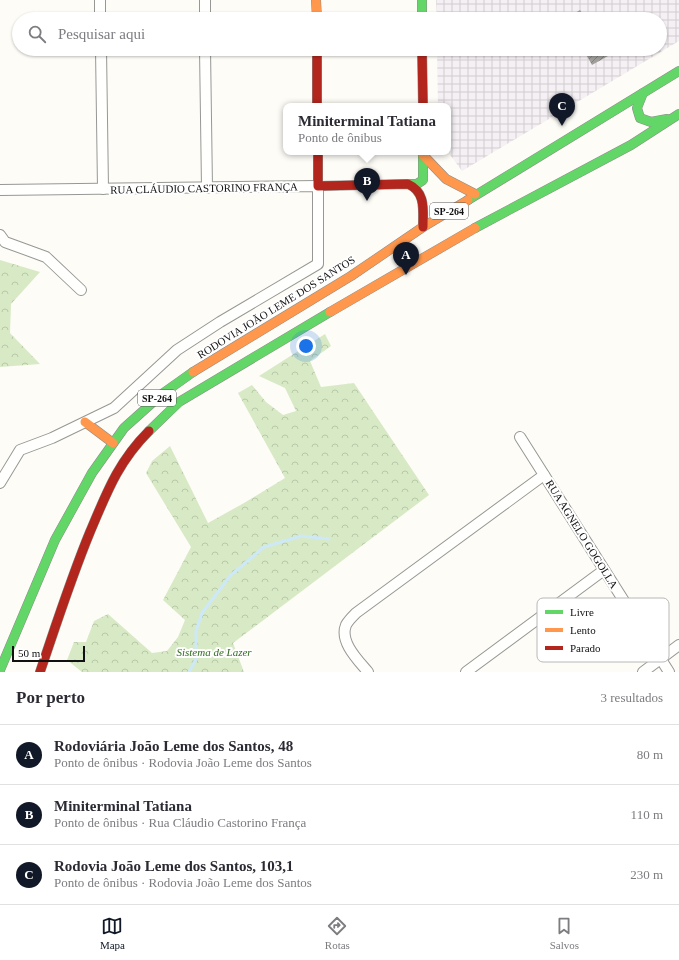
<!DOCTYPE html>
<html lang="pt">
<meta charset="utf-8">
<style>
:root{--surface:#fff;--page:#f2f2f3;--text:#2b2b33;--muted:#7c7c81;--line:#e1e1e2;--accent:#111827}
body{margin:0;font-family:Georgia,serif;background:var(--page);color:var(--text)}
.scale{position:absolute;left:12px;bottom:10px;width:73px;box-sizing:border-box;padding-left:4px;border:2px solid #111;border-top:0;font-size:11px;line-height:14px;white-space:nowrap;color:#111;-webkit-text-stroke:3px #fff;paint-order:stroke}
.you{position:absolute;left:306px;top:346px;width:14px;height:14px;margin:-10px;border:3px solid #fff;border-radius:50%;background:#1a73e8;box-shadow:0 0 0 6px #1a73e833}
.badge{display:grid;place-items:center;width:26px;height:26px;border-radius:50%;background:var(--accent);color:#fff;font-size:13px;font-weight:700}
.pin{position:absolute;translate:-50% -33px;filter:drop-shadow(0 1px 2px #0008)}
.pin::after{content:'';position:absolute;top:21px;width:14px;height:12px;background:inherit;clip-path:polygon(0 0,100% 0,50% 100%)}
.popup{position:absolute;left:283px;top:103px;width:168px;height:52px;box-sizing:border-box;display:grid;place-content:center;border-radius:8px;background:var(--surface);filter:drop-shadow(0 1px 3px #0005);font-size:13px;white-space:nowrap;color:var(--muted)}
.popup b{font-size:15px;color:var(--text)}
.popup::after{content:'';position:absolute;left:50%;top:100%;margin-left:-8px;border:8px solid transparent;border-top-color:var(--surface)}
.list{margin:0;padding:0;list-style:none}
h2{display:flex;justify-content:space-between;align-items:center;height:52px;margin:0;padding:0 16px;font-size:17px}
h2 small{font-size:13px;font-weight:400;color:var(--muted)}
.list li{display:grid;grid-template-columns:26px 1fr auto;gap:12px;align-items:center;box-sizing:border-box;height:60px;padding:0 16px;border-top:1px solid var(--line)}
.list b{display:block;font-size:15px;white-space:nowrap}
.list p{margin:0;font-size:13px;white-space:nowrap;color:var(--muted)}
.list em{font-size:13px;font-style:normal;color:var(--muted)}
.icon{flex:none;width:22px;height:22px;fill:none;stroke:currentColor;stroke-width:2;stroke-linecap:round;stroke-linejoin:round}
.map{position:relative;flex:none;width:679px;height:672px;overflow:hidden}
.search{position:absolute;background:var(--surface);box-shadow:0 1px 3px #0004;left:12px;right:12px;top:12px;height:44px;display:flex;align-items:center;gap:10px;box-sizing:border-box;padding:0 14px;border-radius:22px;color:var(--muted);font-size:15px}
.sheet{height:232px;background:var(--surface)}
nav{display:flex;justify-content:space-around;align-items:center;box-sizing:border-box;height:56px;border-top:1px solid var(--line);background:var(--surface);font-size:11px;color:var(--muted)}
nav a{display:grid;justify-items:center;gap:2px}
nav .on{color:var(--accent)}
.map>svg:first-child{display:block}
.industrial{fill:url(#industrial-grid)}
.forest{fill:url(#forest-crowns)}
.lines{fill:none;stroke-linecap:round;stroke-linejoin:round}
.stream{stroke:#cde8f7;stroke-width:3}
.building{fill:url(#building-hatch)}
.street-casing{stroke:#979795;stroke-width:12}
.fast-casing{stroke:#8e8d8b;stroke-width:10}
.slow-casing{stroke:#8e8d8b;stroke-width:10}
.jam-casing{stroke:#8e8d8b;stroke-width:10}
.street{stroke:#fffffe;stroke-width:10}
.fast{stroke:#63d668;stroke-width:9}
.slow{stroke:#ff974d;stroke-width:9}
.jam{stroke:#b3261e;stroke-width:9}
.labels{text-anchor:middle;stroke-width:4;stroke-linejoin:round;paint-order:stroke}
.shield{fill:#fff;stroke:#585858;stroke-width:1}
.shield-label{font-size:10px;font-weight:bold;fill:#111}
.street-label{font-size:11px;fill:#111;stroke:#fff}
.park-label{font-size:11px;font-style:italic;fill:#2f6b1f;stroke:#fff}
.key{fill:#fff;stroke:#b8b8b8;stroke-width:1}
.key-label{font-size:11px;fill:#111}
</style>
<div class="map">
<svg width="679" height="672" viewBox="0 0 679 672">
<defs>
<pattern id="industrial-grid" width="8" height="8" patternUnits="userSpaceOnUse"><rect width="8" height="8" fill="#f5f0f3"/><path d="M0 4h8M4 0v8" fill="none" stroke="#d1cdcf"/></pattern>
<pattern id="forest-crowns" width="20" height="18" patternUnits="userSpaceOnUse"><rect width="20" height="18" fill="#d8eac5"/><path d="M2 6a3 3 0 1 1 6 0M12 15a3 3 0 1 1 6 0" fill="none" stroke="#b8c8a8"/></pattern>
<pattern id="building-hatch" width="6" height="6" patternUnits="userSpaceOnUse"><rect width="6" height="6" fill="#a19f9c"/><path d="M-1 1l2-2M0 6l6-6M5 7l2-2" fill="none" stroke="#82807e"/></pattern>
</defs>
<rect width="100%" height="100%" fill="#fdfcf7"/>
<polygon class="industrial" points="436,0 679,0 679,41 462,171 448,152 448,106 438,106 437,49 660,49 660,19 437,19"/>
<g class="forest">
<polygon points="0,260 40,272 11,304 10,333 40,364 0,367"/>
<polygon points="325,334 331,346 310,361 321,387 354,383 429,495 233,643 244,672 82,672 67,660 74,642 86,642 94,621 108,614 152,653 167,651 178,637 185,620 163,600 191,547 146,473 152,461 170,446 208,523 244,503 285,478 238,393 252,385 266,402 283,415 296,411 285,388 259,376"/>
</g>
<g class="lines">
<polyline class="stream" points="189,672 196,659 196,631 202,613 230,576 264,547 301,536 329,539"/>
</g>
<g class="building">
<polygon points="580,10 586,19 565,19"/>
<polygon points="583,49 604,49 608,56 592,65"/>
</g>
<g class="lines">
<defs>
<g id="street">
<polyline points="100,0 100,19"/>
<polyline points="205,0 205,19"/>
<polyline points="101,49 103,189"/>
<polyline points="205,49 207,188"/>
<polyline points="0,190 318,186 318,264 220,322 177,350 114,408 52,438 20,450 0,483"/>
<polyline points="0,235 5,242 46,257 81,290"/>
<polyline points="520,437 669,672"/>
<path d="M368,672C359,661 339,642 346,625C348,621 353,616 356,613L544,475"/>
<polyline points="466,672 604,570"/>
<polyline points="643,672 679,645"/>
</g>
<g id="fast">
<polyline points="422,0 422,19"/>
<polyline points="643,93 637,108 640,118 651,122 667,119"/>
<polyline points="408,184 417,184 423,180 423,153"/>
<polyline points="468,200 679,71"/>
<polyline points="475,228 631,145 679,114"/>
<polyline points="149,431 179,402 330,312"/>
<polyline points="0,670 55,540 92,473 124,428 162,394 193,372"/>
</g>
<g id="slow">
<polyline points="316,0 317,19"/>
<polyline points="423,155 446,179 475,194"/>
<polyline points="330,312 475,228"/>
<polyline points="193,372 351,276 423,227 468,200"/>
<polyline points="85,422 113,443"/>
</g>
<g id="jam">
<polyline points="317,49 317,106"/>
<polyline points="422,49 423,106"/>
<path d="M318,152V186L408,184C426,192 423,210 423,227"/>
<path d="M40,672C56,625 71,578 90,532C107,492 118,462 149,431"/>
</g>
</defs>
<use href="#street" class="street-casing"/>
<use href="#fast" class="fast-casing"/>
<use href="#slow" class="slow-casing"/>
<use href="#jam" class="jam-casing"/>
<use href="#street" class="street"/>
<use href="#fast" class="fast"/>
<use href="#slow" class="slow"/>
<use href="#jam" class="jam"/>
</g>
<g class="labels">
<g class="shield">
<rect x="430" y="203" width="38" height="16" rx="3"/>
<rect x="138" y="390" width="38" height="16" rx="3"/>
</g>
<g class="shield-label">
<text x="449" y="215">SP-264</text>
<text x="157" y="402">SP-264</text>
</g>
<g class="street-label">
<text transform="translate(204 188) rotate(-1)" y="4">RUA CLÁUDIO CASTORINO FRANÇA</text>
<text transform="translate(276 307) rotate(-32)" y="4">RODOVIA JOÃO LEME DOS SANTOS</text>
<text transform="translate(582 534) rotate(58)" y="4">RUA AGNELO GOGOLLA</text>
</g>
<g class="park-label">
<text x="214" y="656">Sistema de Lazer</text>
</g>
</g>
<rect x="537" y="598" width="132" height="64" rx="6" class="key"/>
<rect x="545" y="610" width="18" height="4" fill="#63d668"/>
<rect x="545" y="628" width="18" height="4" fill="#ff974d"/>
<rect x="545" y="646" width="18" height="4" fill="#b3261e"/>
<g class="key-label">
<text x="570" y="616">Livre</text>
<text x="570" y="634">Lento</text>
<text x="570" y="652">Parado</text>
</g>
</svg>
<div class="scale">50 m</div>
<div class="you"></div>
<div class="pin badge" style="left:406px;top:275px">A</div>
<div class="pin badge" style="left:367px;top:201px">B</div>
<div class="popup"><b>Miniterminal Tatiana</b>Ponto de ônibus</div>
<div class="pin badge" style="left:562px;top:126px">C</div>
<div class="search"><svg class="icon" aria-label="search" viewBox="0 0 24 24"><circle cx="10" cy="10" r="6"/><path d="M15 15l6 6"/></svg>Pesquisar aqui</div>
</div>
<section class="sheet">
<h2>Por perto<small>3 resultados</small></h2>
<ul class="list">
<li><span class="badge">A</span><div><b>Rodoviária João Leme dos Santos, 48</b><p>Ponto de ônibus · Rodovia João Leme dos Santos</p></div><em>80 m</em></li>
<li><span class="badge">B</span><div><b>Miniterminal Tatiana</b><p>Ponto de ônibus · Rua Cláudio Castorino França</p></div><em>110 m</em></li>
<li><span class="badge">C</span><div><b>Rodovia João Leme dos Santos, 103,1</b><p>Ponto de ônibus · Rodovia João Leme dos Santos</p></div><em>230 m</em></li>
</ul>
</section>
<nav>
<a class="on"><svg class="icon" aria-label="map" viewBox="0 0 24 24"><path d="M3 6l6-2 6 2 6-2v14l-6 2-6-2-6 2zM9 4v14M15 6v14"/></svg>Mapa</a>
<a><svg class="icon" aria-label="directions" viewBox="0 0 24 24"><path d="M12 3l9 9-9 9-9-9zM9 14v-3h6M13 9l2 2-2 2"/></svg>Rotas</a>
<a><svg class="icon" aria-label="saved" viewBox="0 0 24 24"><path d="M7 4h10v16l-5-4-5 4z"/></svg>Salvos</a>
</nav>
